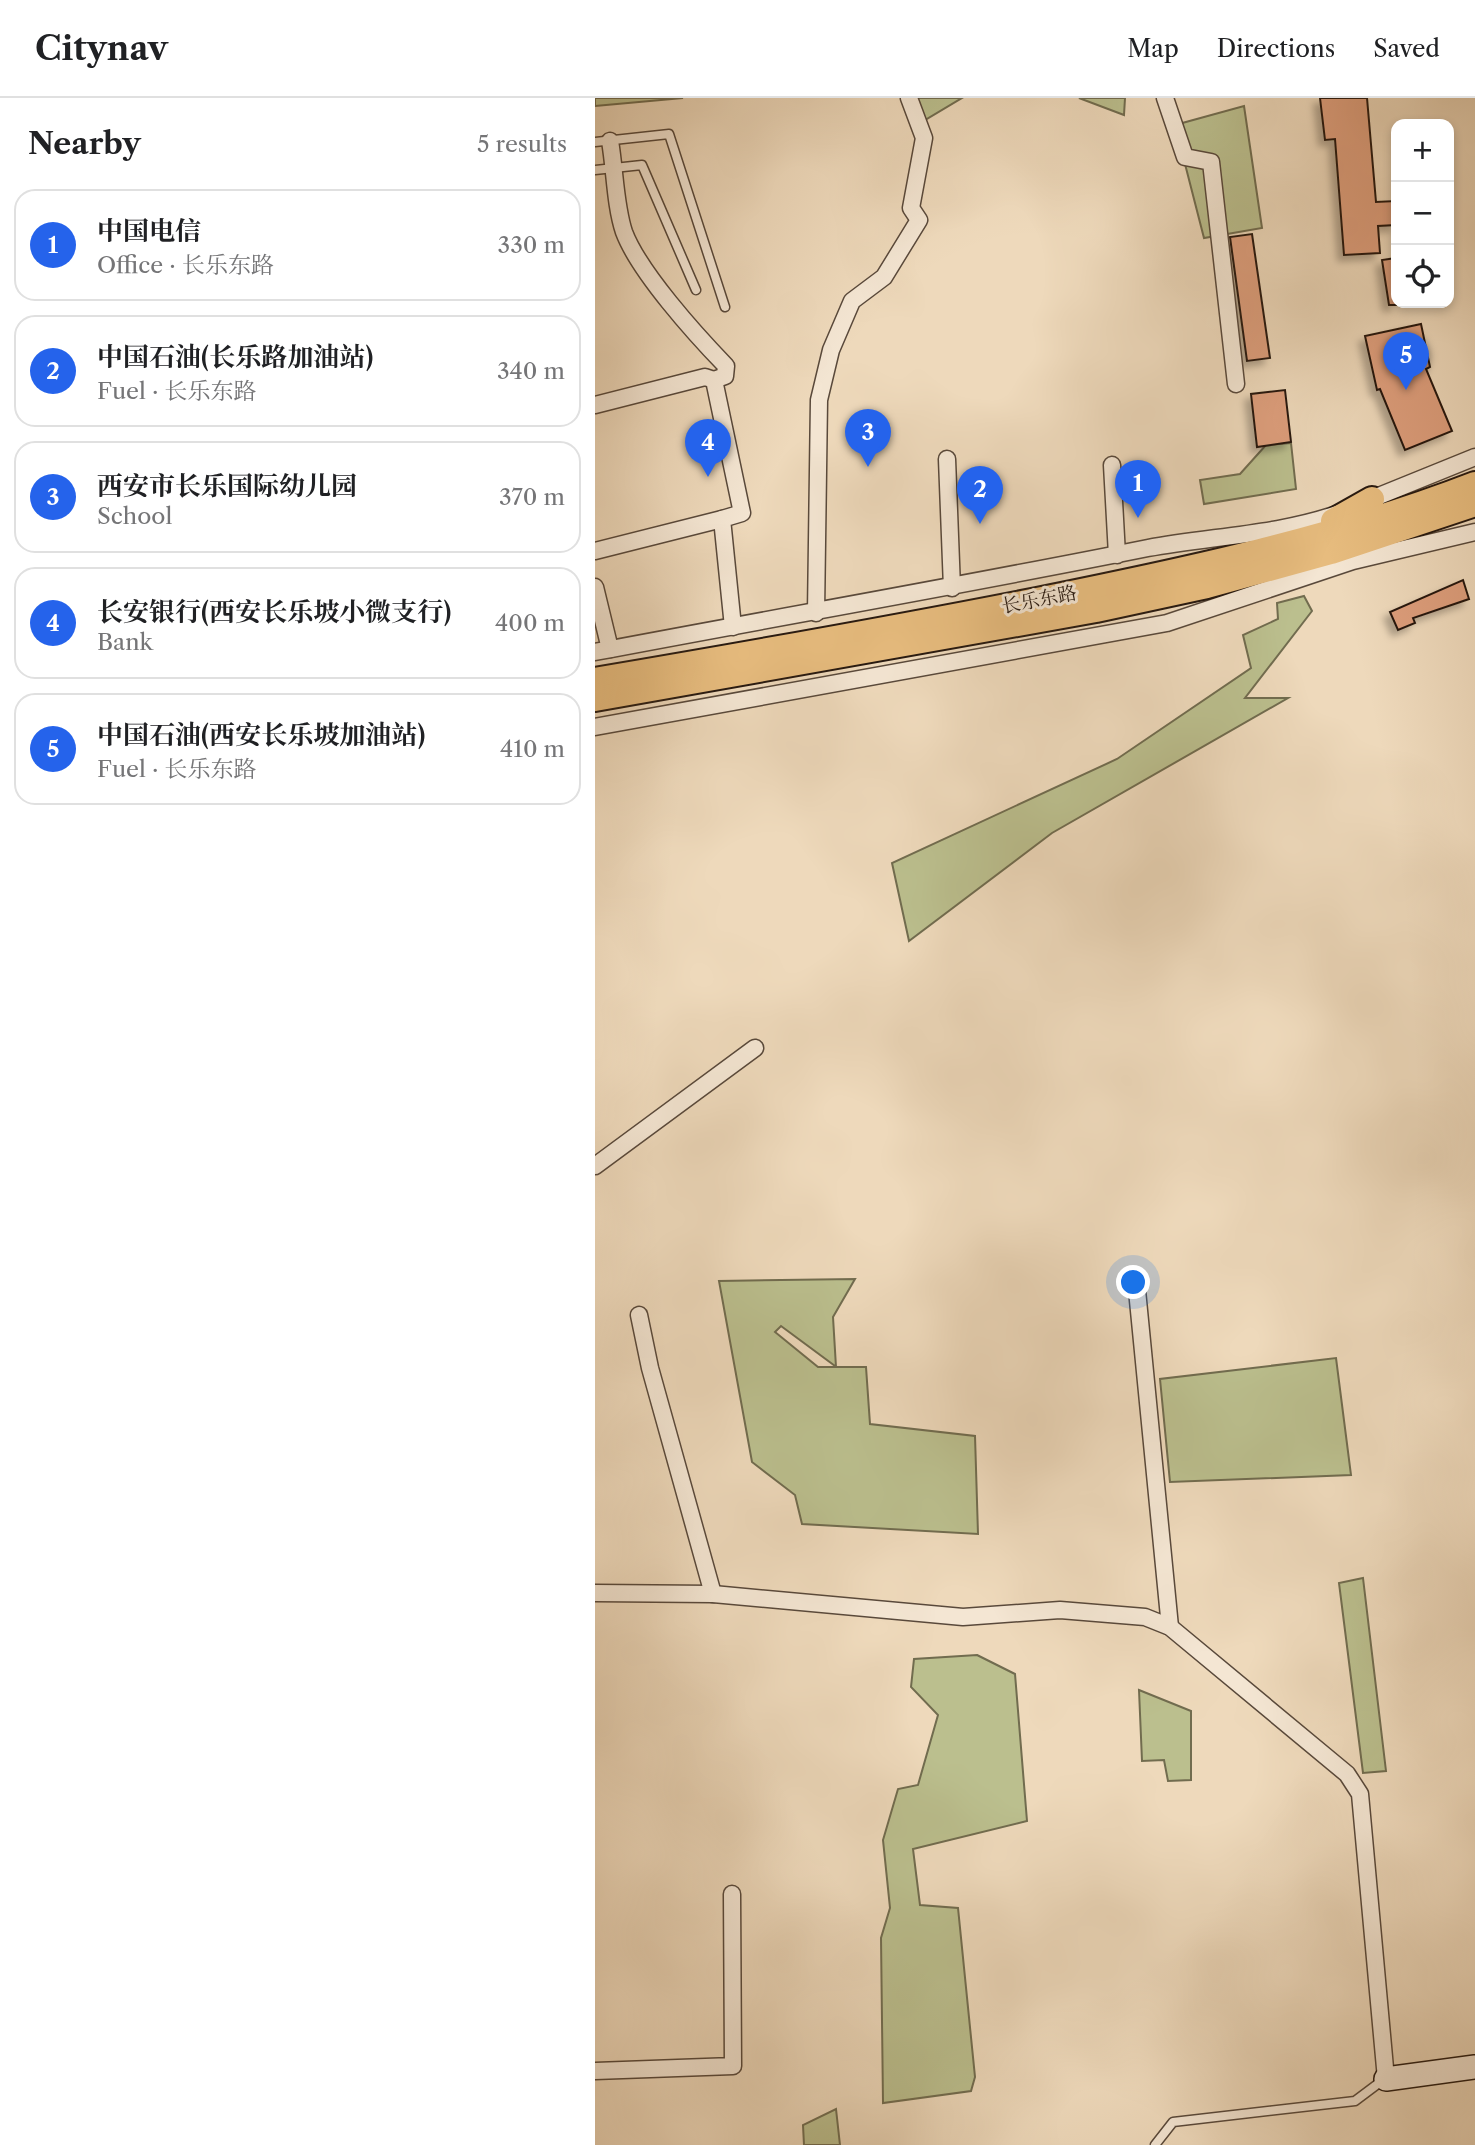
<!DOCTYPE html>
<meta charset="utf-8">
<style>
:root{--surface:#fff;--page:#f6f6f6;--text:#202124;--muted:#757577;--line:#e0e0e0;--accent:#2563eb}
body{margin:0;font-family:"Libre Caslon Text","Noto Serif SC",serif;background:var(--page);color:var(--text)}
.controls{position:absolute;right:21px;top:21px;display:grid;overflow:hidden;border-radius:14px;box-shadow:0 4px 10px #0003}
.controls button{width:63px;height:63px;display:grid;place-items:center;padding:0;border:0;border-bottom:2px solid var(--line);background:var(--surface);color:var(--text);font:35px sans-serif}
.you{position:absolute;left:539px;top:1185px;width:24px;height:24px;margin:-18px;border:5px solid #fff;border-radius:50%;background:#1a73e8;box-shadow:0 0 0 10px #1a73e833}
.badge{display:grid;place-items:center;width:46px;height:46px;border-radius:50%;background:var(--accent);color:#fff;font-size:23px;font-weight:700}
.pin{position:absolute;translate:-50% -58px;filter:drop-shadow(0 2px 4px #0008)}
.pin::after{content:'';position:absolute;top:37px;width:24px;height:21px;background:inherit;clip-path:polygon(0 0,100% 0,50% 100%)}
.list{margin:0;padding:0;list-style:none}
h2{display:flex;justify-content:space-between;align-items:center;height:91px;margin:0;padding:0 28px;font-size:30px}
h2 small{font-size:23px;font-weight:400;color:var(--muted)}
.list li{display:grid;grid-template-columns:46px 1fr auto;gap:21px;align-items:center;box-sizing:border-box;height:112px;margin:0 14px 14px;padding:0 14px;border:2px solid var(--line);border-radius:21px}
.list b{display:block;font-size:26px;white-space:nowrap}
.list p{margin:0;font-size:23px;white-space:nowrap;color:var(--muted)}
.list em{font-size:23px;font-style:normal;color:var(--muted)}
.icon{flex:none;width:38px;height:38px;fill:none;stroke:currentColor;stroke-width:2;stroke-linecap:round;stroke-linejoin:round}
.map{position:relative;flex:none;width:880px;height:2047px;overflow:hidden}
header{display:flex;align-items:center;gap:42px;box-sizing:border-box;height:98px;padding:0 35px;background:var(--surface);border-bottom:2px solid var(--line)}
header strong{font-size:33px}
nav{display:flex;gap:38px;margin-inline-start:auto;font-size:24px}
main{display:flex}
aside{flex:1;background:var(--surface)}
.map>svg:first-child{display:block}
.green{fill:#bbbf8e;stroke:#716c4f;stroke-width:2;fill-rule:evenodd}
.building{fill:#dd9e7c;stroke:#271910;stroke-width:2;filter:url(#shadow)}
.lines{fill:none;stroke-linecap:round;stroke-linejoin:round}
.lane-casing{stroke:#59493b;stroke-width:11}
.street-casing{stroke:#59493b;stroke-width:19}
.secondary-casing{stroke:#271910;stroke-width:26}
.primary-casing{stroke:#271910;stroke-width:28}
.lane{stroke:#f4e6d3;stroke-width:8}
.street{stroke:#f4e6d3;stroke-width:16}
.secondary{stroke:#f4e6d3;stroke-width:23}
.primary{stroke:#e7bc7e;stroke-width:24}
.labels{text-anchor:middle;stroke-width:6;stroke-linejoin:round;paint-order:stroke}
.street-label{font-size:19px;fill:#271910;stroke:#f4e6d3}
</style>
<header>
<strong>Citynav</strong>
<nav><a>Map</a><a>Directions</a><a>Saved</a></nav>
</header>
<main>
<aside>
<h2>Nearby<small>5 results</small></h2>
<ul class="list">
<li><span class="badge">1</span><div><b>中国电信</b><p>Office · 长乐东路</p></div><em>330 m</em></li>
<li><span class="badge">2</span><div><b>中国石油(长乐路加油站)</b><p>Fuel · 长乐东路</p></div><em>340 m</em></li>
<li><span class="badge">3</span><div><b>西安市长乐国际幼儿园</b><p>School</p></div><em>370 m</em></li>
<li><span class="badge">4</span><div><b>长安银行(西安长乐坡小微支行)</b><p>Bank</p></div><em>400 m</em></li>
<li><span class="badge">5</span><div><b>中国石油(西安长乐坡加油站)</b><p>Fuel · 长乐东路</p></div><em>410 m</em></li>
</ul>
</aside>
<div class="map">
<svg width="880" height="2047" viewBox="0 0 880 2047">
<defs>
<filter id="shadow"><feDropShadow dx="-6" dy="6" stdDeviation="3.5" flood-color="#0004"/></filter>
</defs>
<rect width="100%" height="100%" fill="#eed9bb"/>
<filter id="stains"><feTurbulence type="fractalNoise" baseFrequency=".00286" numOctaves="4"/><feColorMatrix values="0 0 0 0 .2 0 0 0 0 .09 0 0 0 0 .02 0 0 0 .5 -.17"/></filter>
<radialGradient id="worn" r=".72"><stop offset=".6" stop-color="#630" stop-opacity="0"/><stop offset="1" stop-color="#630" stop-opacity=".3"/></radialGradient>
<g class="green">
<polygon points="0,0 88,0 0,8"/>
<polygon points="314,0 367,0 325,25"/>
<polygon points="484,0 530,0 529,17"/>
<polygon points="649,8 667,130 609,140 580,27"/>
<polygon points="696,345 701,391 609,406 605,382 645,376 671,347"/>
<polygon points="709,498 717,513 650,600 693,600 457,735 314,843 297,765 522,661 656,570 648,537 683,521 682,505"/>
<path d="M260,1181L238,1219L241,1269H271L275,1326L380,1338L383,1436L207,1426L200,1397L157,1364L124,1183ZM186,1228L240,1268V1269H223L180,1234Z"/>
<polygon points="741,1260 756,1377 575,1384 565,1281"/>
<polygon points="768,1480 791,1673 768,1675 744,1485"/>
<polygon points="382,1557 420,1576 432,1723 318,1751 325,1807 363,1810 380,1979 376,1993 288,2005 286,1840 295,1810 288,1742 303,1691 323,1687 343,1617 316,1589 319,1561"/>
<polygon points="544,1592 596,1613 596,1682 573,1683 569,1662 547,1663"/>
<polygon points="241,2011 245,2047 209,2047 208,2027"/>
</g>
<g class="building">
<polygon points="725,0 772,0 781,104 801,103 801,127 783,128 785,155 749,157 740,41 730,42"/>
<polygon points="657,136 675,260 652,263 635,139"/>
<polygon points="801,160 801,207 794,207 787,162"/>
<polygon points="826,226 835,269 831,271 857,333 810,352 785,291 782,292 770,238"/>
<polygon points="690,292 696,344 662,349 656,296"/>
<polygon points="868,482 874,501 818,520 820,525 803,532 795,514"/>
</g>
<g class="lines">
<defs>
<g id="lane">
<polyline points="0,44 74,36 130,209"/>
<polyline points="0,72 47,67 101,192"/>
<polyline points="560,2047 578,2024 760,2003 788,1982"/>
</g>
<g id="street">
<polyline points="570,0 590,59 616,64 641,286"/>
<path d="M15,43C20,72 20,107 29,134C44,174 101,237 131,268L130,278L119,282"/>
<polyline points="0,307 110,279 119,282 147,415 127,421 138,529"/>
<polyline points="352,361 357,490"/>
<polyline points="517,367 522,457"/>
<polyline points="769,404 880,359"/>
<polyline points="0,453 127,421"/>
<polyline points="0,489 15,551"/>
<polyline points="221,515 224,302 236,252 257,203 289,179 324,122 316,110 329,40 314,0"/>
<path d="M0,554C184,519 369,487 553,450C617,438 683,437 745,415"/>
<polyline points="0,629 572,525 758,463 880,434"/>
<polyline points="0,1068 160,950"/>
<polyline points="541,1182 575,1529"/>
<polyline points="44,1217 55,1270 118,1496"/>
<polyline points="0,1495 118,1496 368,1519 465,1512 550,1519 575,1529 752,1676 765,1696 791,1981"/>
<polyline points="0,1973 138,1968 137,1796"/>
</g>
<polyline id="secondary" points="791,1981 880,1969"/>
<g id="primary">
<polyline points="738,423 777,401"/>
<path d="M0,582C147,557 295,531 442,502C591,472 738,441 880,386"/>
<polyline points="0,601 501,512 612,488 736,454 880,406"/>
</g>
</defs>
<use href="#lane" class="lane-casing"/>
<use href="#street" class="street-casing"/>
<use href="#secondary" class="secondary-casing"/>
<use href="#primary" class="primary-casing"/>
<use href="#lane" class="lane"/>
<use href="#street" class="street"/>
<use href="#secondary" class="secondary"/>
<use href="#primary" class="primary"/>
</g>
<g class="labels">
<g class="street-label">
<text transform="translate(444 501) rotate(-11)" y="7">长乐东路</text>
</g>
</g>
<rect width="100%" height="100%" filter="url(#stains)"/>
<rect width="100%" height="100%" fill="url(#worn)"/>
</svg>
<div class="controls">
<button>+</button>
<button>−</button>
<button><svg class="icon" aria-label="locate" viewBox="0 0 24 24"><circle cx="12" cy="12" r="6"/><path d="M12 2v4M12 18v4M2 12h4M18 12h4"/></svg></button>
</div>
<div class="you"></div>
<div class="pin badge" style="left:543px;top:420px">1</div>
<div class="pin badge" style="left:385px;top:426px">2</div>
<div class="pin badge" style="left:273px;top:369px">3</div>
<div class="pin badge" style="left:113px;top:379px">4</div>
<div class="pin badge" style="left:811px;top:292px">5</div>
</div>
</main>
